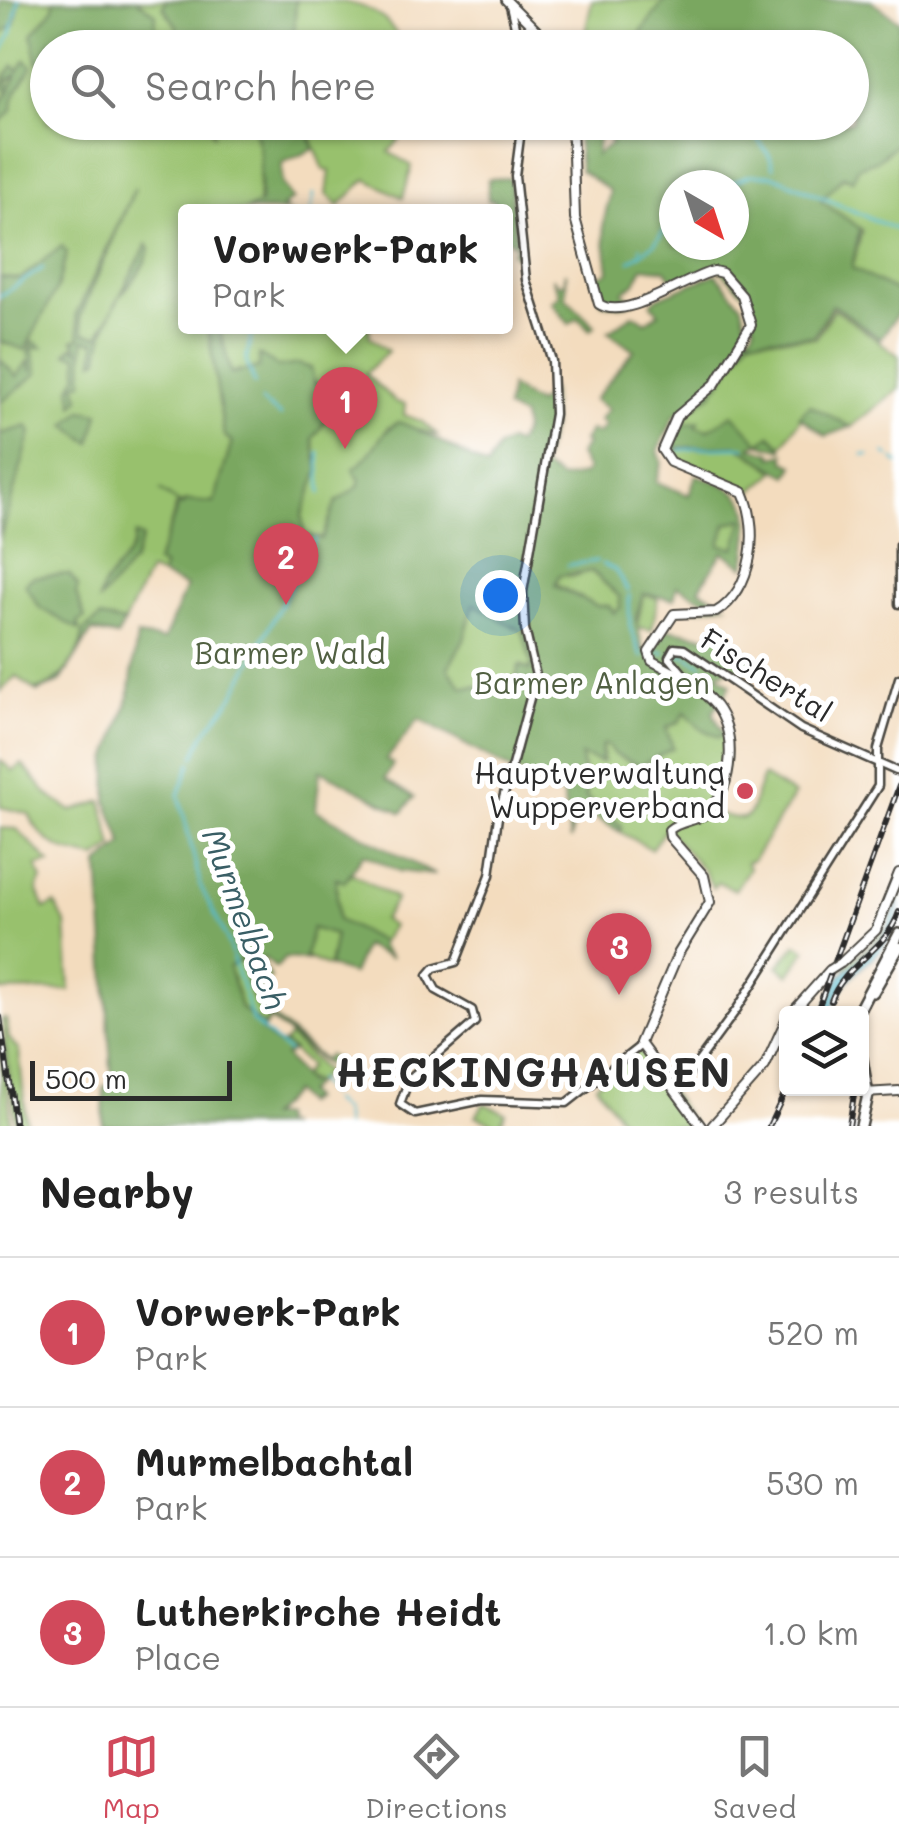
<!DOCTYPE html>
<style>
:root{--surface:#fff;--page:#f2f2f2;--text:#222;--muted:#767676;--line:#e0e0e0;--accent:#d1495b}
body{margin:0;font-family:Mali,sans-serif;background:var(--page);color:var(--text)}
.controls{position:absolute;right:30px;bottom:30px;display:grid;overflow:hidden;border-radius:10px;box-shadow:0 2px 8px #0004}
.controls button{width:90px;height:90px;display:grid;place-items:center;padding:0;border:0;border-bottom:2px solid var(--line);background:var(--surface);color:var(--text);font:50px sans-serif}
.compass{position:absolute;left:659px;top:170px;width:90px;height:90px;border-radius:50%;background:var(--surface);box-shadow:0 2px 8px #0004;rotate:141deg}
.scale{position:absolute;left:30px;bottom:25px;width:202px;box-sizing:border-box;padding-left:10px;border:5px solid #2b2b2b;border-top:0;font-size:28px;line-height:35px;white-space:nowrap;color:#2b2b2b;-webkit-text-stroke:8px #fff;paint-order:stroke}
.you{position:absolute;left:500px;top:595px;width:35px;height:35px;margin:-25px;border:8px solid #fff;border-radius:50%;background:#1a73e8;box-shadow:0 0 0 15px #1a73e833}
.badge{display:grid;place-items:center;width:65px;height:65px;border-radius:50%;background:var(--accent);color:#fff;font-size:32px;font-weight:700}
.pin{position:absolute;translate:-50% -82px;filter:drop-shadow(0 2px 5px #0008)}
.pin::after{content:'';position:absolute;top:52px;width:35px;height:30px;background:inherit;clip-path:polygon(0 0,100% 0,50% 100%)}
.popup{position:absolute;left:178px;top:204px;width:335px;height:130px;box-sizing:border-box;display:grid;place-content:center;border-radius:10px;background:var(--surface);filter:drop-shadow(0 2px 8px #0005);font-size:32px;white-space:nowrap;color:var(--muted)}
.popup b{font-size:38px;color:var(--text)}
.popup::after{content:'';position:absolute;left:50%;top:100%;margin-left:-20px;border:20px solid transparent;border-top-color:var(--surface)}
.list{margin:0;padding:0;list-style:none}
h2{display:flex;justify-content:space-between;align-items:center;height:130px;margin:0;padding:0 40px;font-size:42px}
h2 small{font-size:32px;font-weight:400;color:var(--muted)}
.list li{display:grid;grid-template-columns:65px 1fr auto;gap:30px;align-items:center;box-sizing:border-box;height:150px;padding:0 40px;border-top:2px solid var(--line)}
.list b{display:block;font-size:38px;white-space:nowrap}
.list p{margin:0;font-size:32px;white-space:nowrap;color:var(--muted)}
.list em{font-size:32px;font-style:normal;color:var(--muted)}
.icon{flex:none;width:55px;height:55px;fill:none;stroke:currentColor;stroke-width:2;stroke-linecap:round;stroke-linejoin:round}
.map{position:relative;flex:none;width:899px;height:1126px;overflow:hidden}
.search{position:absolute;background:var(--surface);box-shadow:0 2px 8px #0004;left:30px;right:30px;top:30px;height:110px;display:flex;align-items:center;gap:25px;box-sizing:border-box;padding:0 35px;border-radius:55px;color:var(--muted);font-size:38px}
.sheet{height:580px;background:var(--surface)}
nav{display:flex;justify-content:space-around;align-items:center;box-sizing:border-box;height:140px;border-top:2px solid var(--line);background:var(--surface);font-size:28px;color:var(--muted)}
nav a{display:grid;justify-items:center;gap:5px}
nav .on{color:var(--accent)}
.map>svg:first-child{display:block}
.green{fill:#98c16d;stroke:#62764c;stroke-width:2.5;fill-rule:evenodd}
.forest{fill:#7aa760;stroke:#526946;stroke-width:2.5;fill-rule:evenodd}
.water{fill:#53bdd0;stroke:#3f747e;stroke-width:2.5}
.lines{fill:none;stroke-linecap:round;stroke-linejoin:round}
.stream{stroke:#53bdd0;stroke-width:2.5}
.tertiary-casing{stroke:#494641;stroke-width:11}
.secondary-casing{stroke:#494641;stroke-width:12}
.primary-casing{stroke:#494641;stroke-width:14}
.tertiary{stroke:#fff;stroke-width:6}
.secondary{stroke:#fff;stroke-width:8}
.primary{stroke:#fff;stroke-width:9}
.rail-casing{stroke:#2b2b2b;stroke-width:6}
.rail{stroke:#fff;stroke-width:2.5;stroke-dasharray:8;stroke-linecap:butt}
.secondary-bridge-casing{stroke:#494641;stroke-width:12;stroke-linecap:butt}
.secondary-bridge{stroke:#fff;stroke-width:8}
.poi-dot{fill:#d1495b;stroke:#fff;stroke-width:4}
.labels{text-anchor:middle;stroke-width:10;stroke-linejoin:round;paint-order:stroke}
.park-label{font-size:30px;fill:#516042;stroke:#fff}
.street-label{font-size:30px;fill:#2b2b2b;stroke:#fff}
.poi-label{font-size:30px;fill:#2b2b2b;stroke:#fff;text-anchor:end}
.water-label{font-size:32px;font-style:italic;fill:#395e65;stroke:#fff}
.district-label{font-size:40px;font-weight:bold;letter-spacing:2.5px;fill:#2b2b2b;stroke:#fff}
</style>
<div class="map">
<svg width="899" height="1126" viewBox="0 0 899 1126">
<rect width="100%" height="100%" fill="#fff"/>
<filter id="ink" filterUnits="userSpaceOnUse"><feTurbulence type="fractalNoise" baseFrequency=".01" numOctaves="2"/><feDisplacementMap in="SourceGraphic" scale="20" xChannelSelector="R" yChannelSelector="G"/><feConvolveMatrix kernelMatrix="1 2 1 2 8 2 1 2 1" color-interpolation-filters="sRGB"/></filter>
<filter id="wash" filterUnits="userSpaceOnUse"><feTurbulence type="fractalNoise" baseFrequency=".0048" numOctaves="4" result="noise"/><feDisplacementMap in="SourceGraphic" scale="40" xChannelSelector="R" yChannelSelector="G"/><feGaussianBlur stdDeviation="2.25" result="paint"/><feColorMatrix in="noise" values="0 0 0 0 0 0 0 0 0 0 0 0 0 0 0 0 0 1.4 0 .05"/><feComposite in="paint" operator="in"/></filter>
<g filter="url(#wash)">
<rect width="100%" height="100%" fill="#f3dcbe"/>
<g class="green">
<polygon points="0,0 166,0 163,7 177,26 177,47 48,48 48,122 207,123 214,136 212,127 219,123 253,123 260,152 258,206 244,211 185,212 185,326 208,327 224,435 232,442 214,503 187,501 176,506 164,546 162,576 149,571 117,637 92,632 60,682 37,692 16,676 0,692"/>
<path d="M296,0C345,0 382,0 404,47L293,48Z"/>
<polygon points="592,0 665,0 630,47 582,48"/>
<polygon points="305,123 389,123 387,131 400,139 389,152 412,166 403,198 366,179 339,206 327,194 330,171 324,170"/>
<path d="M899,142V290L897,292L852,269L862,230L820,201C840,171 872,164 899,142Z"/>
<polygon points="834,308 899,356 899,389 851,427 810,405 782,446 771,435 759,444 723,424 705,430 680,425 674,430 685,415 712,394 750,338 816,338"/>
<path d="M219,327H369L370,337L388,351L365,374L396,402L405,404L404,415L421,421L439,436L416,429L388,427L370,459L354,469L360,480L236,922C242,956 243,996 269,1021L264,1026L241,1008L173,824L210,710L239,370L231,374ZM279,367L311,369V381L339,390L285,384Z"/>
<polygon points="738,446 776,471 748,495 742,485 674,458 676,450"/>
<polygon points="744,518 735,548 720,545 726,524"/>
<polygon points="591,571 620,597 620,608 614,613 609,606 597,606 553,583 555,573 571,577"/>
<polygon points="643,595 658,598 652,630 637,627"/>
<polygon points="474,604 523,632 532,664 529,670 521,665 512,692 501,685 462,687 448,668 464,639"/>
<path d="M685,712L701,728L719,737L724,734C732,761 720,786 709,810C759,829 746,815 763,776L794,795L753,860L746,862L749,868L735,890L718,882L713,888L703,870L666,829L651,849L620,832L622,826L587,798L581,756L603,762L602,744L608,745L614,754L639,766L673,748L666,728L679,722Z"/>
<path d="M0,760L13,771L22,764L48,795L72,811L102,801L113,847L97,858C66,854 41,844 29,814L0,807Z"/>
<polygon points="0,828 17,829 50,863 37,866 42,880 37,889 45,909 55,904 66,924 70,990 0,991"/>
<polygon points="352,873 396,899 383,920 392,926 382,942 338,920 335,877 344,882"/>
<path d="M899,893C899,928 874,954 846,969L844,966L870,943L888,913L880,935L858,957L873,947L888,926Z"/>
<polygon points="311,928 335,935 329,967 305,957"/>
<polygon points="797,944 806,950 789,975 778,966"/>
<polygon points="2,1019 6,1019 9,1038 19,1051 27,1126 16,1126"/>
<polygon points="290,1037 326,1072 315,1083 301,1077 309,1066 284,1043"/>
<polygon points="3,1040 11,1126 0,1126"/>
<polygon points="634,1050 641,1050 694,1126 626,1126 596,1085"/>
<polygon points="484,1103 506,1113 499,1126 476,1116"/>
</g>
<g class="forest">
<polygon points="0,0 20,0 15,25 0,35"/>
<polygon points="54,0 137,0 156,14 154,47 63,47 51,41 44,57 47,67 37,61 32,34 53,9"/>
<polygon points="166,0 296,0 293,47 177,47 177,26 163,7"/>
<path d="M665,0H870L899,21V142L876,161L858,167L853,180L843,176L821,201L860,228L852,268L899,293V312L880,339L833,304L814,336L750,338L712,394L675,415L658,451L662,462L656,482L689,495L696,475C757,493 752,508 745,567L723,552L699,589L726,604L697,609L707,601L677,586L674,599L643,594L636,619L643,650L653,651L667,629L711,637L717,628L760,661L717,674L731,685L713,712L724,734L719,737L700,728L685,712L679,722L666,728L673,748L639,766L614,754L607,745H602L601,762L581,756L586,798L622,826L619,831L578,808L570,840L563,795L519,772L512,778L513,771L419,719L386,760L393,764L385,779L414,797L402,813L320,770L316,810L435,875L399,871L364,854L344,882L336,878L338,920L382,942L380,946L391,958L364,946L352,974L329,967L335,935L312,928L305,958L309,960L285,958L276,968L264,958L260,960L271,978L260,986L264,995L258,1000L260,1007L323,1060L328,1055L346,1067L341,1070L324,1063L267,1017C253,1001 247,979 242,959L229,968L241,1008L263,1026L269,1021L262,1031L278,1045L284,1043L293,1050L285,1056L307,1083H315L306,1093L311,1099L304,1104L293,1092L268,1117L281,1116L282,1124L288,1126H103L104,1086L112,1085L99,864L123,844L107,802L108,760L129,697L137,636L164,640L186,587L162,576L163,566L156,563L179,504L160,490L183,506L187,501L214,503L232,442L224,435L208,327H219L231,373L259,368V355L279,367L299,364L311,368L315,384L339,390L350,384L368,405L356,424L330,415L313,438L319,471L302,515L304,534L322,539L336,502L358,487L360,480L353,469C374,456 378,432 399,422C431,434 456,451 487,467L497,448L509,442L517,444L524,430L522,417L506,409L510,387L537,404L551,391L552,427L541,466L561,479L583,475L587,470L579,455L586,444L583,441L591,430L598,434L605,425L599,420L608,409L594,400L634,350L608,332L634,314L646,322L659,313L651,303L657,298L716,274L742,305L749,337L755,327L746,295L719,269H708L674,283L666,270L643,267L635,283L623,292L635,301L621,306L602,303L592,273L601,276L609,271L603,227L610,191L580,170L576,123H588L599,132L596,155L612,143L603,131L609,123L648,126L649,122H852V48L630,47ZM674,185H734V245H674ZM744,519L735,548L720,545L726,524ZM592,571L620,597V608L614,613L609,606H597L555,586L559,576ZM474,604L523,632L532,664L530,670L519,666L512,692L511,687H462L448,668L464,639Z"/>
<polygon points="25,60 32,66 13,99 12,111 0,122 0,104 8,93 1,83 7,81 10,90 17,74 8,81 5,77 13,65 18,71"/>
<polygon points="253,123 305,123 314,149 282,163 282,184 293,199 282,207 288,211 244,211 260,203 260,152"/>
<polygon points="510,178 519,262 512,252 516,245 505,237 505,212 495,211 494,200 488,200 488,179"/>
<path d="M135,188L80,317L84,333L99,336L147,244L150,249C144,267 136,278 125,290C111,305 101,339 99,359L94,361L96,342L84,340L83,382L76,384L80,398L74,405L71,387L78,375V356L66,353L73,347L79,350L73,340L80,338L76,315Z"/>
<polygon points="62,246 67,253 57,288 25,350 0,341 0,277 20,279"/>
<polygon points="566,272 566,298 595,326 590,330 578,318 569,324 552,302 560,295 552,277 558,284 564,283"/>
<polygon points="33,341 42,347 32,348 38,373 0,403 0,359 17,377 27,362 32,372 28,352"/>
<polygon points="810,405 851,427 826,436 799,416"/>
<polygon points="82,410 99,413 91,443 66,425"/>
<polygon points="733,414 760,443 770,435 782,446 783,450 758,443 751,447 772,453 772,457 785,454 785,461 794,465 788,476 738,446 668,448 681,425 699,421 696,426 708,430"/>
<polygon points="28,426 31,433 0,538 0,434"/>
<path d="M135,535L142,538L133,562L99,601C101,575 133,563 135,535Z"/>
<polygon points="69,574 78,586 76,594 85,618 78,622 79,630 40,608 25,584 33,577"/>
<path d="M100,618L124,623L117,637L92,630L60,682L37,692L34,690C59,687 82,655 83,631Z"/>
</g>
<path class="water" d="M899,901C899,964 847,956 831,1013H823L840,976L883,940Z"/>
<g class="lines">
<g class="stream">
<polyline points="0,55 11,35 19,0"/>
<polyline points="746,122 770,157 773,168"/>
<polyline points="723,185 751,175 772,175 899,231"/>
<polyline points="311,212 314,194"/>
<polyline points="640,248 641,247"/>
<polyline points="630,261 654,244 674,218"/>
<polyline points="0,296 43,268"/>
<polyline points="253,326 246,361 255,384"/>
<polyline points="261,401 281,416"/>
<polyline points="695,448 745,447"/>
<polyline points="680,450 693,449"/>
<polyline points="319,453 321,493"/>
<polyline points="885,453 889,456"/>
<polyline points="863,455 869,455"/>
<polyline points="893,459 898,464"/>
<polyline points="602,564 615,570 628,591"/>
<polyline points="567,565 597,561"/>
<polyline points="629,595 630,627 642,657"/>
<polyline points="658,652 665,653"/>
<polyline points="673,654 685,655 702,665"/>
<polyline points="205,733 233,697 315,539"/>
<polyline points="194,757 204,735"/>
<polyline points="191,763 179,795 201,887 227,940 253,1022 288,1052"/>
<polyline points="317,1080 328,1095"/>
<polyline points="331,1100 343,1111 345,1126"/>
</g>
</g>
</g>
<g filter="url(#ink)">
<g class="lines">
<defs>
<g id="tertiary">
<polyline points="510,5 520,48"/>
<polyline points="522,122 515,176 522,241 526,280 552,361 554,414 523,592 525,629 536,676 498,817 490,875 456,962 434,968 428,975 436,990 472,1010 475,1022 409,1079 400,1104 415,1114 482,1100 567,1103 640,1046"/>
<polyline points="899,545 899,604"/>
<polyline points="691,683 669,657 674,648 684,649 801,729 896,771"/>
<polyline points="676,1092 737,1009 878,786 878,749 899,678"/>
</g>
<g id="secondary">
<polyline points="506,0 538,32 546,48"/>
<path d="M572,122L575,218L599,304C625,322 685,278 714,271L722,273L742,296L751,325L715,384L677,416L662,450L670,462L743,492C760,530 753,590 716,612L674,614L649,652L652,661C674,672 700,686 716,706C737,734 733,784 710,810C699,822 681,819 669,830L670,837L704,876L710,902L678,954L640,1043L701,1126"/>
<polyline points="841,963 876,930 899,873"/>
<polyline points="791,1014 830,970"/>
<polyline points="864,1093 899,1091"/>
<polyline points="712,1126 765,1066 786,1020"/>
</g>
<g id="primary">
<polyline points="873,992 899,947"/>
<polyline points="857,1014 899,934"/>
<polyline points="861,1126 868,1095 862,1059"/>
</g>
</defs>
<use href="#tertiary" class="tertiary-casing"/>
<use href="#secondary" class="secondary-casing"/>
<use href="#primary" class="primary-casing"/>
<use href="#tertiary" class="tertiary"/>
<use href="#secondary" class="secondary"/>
<use href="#primary" class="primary"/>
<defs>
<g id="rail">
<path d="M831,1001C844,964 886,951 899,912"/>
<polyline points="816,1014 899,786"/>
<polyline points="0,1017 15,1126"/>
<polyline points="769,1126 787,1088"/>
<polyline points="849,1126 855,1088"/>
</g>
</defs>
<use href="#rail" class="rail-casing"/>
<use href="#rail" class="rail"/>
<defs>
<polyline id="secondary-bridge" points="830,970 841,963"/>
</defs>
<use href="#secondary-bridge" class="secondary-bridge-casing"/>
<use href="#secondary-bridge" class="secondary-bridge"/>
</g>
</g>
<circle class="poi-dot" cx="745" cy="791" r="10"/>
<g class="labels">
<g class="park-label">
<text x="290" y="664">Barmer Wald</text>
<text x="592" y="694">Barmer Anlagen</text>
</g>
<g class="street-label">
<text transform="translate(766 676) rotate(32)" y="10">Fischertal</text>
</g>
<g class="poi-label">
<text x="725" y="784">Hauptverwaltung<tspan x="725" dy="34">Wupperverband</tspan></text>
</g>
<g class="water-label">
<text transform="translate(244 919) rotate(70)" y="11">Murmelbach</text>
</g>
<g class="district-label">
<text x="534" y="1087">HECKINGHAUSEN</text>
</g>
</g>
</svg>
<div class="controls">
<button><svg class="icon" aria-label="layers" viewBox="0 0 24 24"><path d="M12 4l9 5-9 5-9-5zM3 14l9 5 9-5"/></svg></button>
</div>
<svg class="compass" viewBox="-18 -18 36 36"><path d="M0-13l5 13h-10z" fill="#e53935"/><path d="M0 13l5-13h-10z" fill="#767676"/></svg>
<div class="scale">500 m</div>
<div class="you"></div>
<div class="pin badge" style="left:345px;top:449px">1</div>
<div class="popup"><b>Vorwerk-Park</b>Park</div>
<div class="pin badge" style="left:286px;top:605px">2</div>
<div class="pin badge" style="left:619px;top:995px">3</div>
<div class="search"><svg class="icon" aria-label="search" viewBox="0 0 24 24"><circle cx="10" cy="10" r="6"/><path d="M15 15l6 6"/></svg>Search here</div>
</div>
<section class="sheet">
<h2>Nearby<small>3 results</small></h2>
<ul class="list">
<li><span class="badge">1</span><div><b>Vorwerk-Park</b><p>Park</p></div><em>520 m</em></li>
<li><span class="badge">2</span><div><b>Murmelbachtal</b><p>Park</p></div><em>530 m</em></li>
<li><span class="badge">3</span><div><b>Lutherkirche Heidt</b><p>Place</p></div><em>1.0 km</em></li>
</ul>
</section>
<nav>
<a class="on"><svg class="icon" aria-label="map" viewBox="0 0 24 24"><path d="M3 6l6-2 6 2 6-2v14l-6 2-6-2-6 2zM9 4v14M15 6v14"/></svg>Map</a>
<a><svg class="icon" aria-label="directions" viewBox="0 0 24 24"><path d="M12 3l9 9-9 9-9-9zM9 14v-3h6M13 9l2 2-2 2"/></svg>Directions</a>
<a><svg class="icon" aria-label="saved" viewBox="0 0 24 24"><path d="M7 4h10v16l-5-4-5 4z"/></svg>Saved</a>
</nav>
